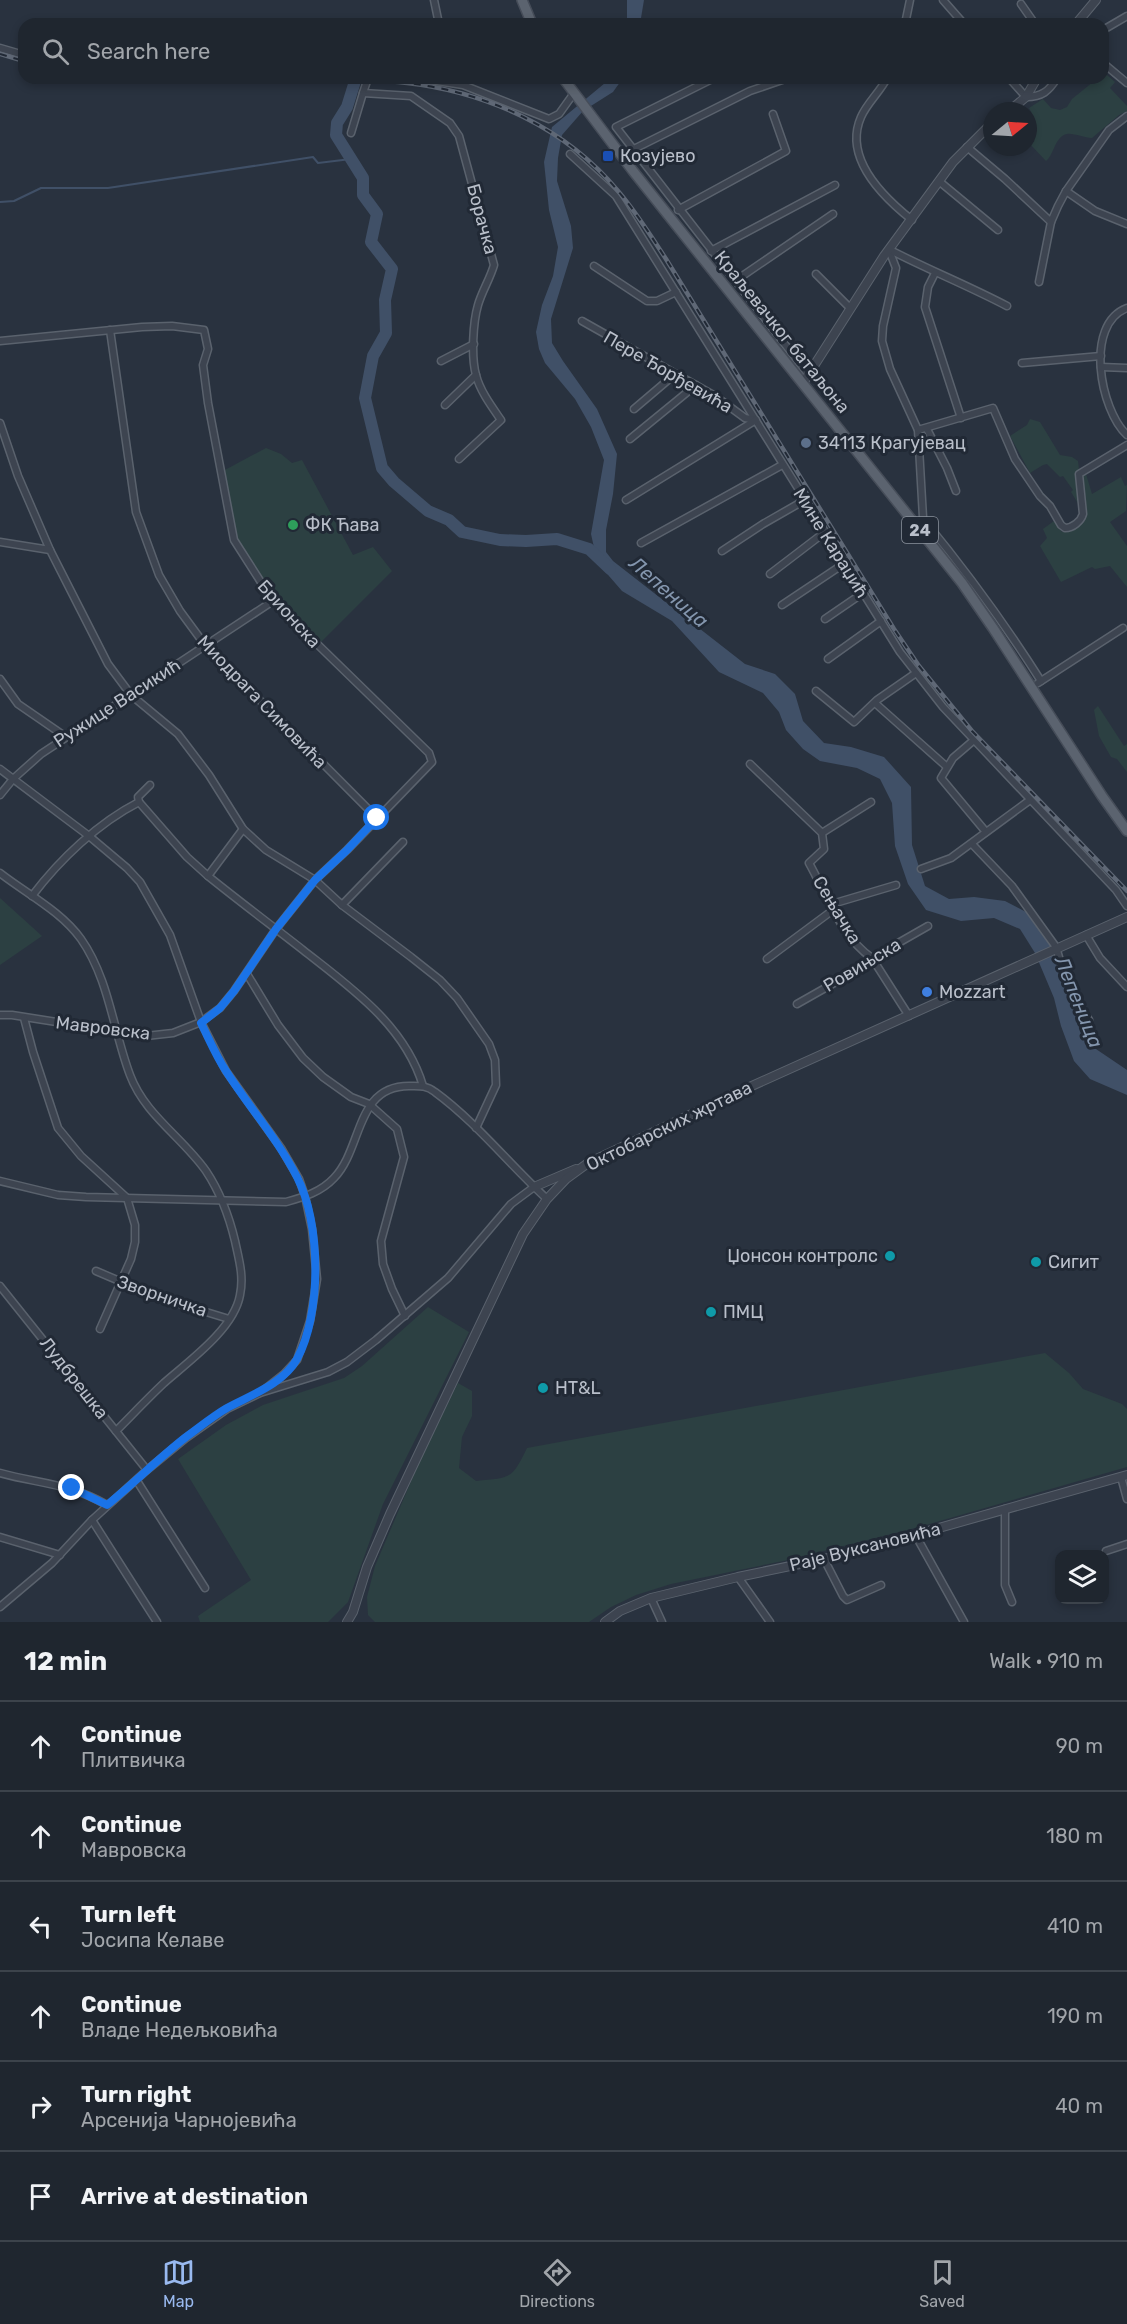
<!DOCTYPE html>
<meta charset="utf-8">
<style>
:root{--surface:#1f262f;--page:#272e37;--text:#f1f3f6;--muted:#a1a5aa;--line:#3c434b;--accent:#99b9ef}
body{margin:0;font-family:Rubik,sans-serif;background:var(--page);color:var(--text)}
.controls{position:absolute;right:18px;bottom:18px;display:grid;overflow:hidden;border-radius:12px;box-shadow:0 3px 9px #0003}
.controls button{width:54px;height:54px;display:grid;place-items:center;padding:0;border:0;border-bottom:2px solid var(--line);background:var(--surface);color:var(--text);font:30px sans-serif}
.compass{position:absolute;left:983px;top:102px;width:54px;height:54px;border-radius:50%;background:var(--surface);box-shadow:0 3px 9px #0003;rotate:72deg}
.stop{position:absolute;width:18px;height:18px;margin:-14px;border:4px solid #1a73e8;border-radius:50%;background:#fff}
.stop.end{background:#1a73e8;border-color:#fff;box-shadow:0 2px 6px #0008}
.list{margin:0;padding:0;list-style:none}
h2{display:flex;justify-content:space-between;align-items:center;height:78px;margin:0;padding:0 24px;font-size:26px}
h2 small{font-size:20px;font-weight:400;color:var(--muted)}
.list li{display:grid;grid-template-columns:39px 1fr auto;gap:18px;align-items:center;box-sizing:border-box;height:90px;padding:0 24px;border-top:2px solid var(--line)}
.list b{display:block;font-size:22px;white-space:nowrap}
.list p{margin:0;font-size:20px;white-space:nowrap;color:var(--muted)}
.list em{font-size:20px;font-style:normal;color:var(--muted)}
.icon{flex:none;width:33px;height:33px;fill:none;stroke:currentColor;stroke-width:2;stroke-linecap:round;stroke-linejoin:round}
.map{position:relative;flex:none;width:1127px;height:1622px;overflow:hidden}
.search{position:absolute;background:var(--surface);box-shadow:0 3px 9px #0003;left:18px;right:18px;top:18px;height:66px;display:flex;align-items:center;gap:15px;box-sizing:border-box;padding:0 21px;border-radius:18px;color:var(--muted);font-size:22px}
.sheet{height:618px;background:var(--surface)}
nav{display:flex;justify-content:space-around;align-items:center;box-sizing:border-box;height:84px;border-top:2px solid var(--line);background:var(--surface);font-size:16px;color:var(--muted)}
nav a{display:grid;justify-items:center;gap:3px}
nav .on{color:var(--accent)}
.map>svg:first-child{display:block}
.green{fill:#2c4042}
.water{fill:#405067}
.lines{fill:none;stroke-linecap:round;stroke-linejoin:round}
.stream{stroke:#405067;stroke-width:2}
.river{stroke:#405067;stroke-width:12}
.minor-casing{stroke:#5a626d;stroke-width:9}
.tertiary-casing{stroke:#5a626d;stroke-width:10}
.primary-casing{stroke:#464d59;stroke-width:12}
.minor{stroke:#3d4450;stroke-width:6}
.tertiary{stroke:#3d4450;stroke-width:8}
.primary{stroke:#5b636f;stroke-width:9}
.rail-casing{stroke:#5f6876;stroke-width:4.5}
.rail{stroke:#212935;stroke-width:2;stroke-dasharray:7;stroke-linecap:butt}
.route{stroke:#1a73e8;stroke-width:8}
.transit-dot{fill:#1a4fb4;stroke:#212935;stroke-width:2}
.service-dot{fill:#5c6f8a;stroke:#212935;stroke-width:2}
.leisure-dot{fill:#2e9e5b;stroke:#212935;stroke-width:2}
.shop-dot{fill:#3f7fe0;stroke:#212935;stroke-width:2}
.culture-dot{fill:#0f9aa8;stroke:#212935;stroke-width:2}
.labels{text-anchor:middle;stroke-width:6;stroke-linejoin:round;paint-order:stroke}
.shield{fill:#212935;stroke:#8b929d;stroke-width:1.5}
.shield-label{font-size:16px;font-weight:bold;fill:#b9bfca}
.poi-label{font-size:18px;fill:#b9bfca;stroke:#212935;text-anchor:start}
.street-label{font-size:18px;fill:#b9bfca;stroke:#212935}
.water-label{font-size:20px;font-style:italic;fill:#8496ae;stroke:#212935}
</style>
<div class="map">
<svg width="1127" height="1622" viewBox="0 0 1127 1622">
<rect width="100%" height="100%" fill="#29323f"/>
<g class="green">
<path d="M1107,75L1115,82L1110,88L1127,106V111L1119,115L1092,138C1084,138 1074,133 1067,134C1055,136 1054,155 1046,161L1028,142V127L1035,119L1029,108L1043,99L1051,108L1060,110L1067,107L1072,99L1093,82Z"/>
<polygon points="1030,419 1040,422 1060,455 1072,457 1078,461 1079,470 1076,477 1079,505 1071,492 1073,490 1063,476 1060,477 1047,464 1043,465 1030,473 1010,436 1027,425"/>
<polygon points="266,448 281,454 292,463 302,460 353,555 373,547 392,571 321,642 276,599 235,537 223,471"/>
<polygon points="1086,474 1092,494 1121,477 1125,486 1127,485 1126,511 1110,522 1127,546 1127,587 1110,566 1095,569 1092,567 1061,582 1040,546 1047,538 1043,529 1054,521 1062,532 1065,532 1085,521 1081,478"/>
<polygon points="1098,706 1124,746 1127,744 1127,772 1117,759 1111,757 1099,736 1094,710"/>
<polygon points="0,898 42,936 0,965"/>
<polygon points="428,1307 469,1332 383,1504 348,1602 328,1622 200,1622 198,1616 251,1580 178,1459 226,1425 263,1405 344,1378 362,1366"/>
<path d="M1045,1353L1069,1373L1083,1389L1122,1404L1127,1409V1467L919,1527L788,1560L671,1584L636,1595L611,1607L589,1622H375L368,1615L367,1597L375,1566L421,1458L458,1383L472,1391V1416L462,1437L459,1468L476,1481C511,1478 512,1479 527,1448Z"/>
</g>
<g class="water">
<polygon points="627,0 644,0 640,24 627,24"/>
<polygon points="611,78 623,78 613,92 583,111 562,135 558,158 557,181 571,226 573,248 551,319 552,343 563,361 597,409 617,454 613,494 606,530 606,552 613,561 745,664 775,674 795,694 803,721 824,743 851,747 884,757 911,787 912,845 925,886 949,899 974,897 1005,901 1028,913 1051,943 1093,1047 1127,1070 1127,1095 1090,1079 1074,1061 1061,1026 1054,998 1035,953 1020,929 994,918 961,921 926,910 908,884 895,846 892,803 880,779 857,768 820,761 803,749 786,730 779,712 763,693 719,672 672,621 622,591 596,561 601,556 595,552 591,534 604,460 591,427 575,399 545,363 539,349 536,332 542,305 553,276 558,247 549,210 544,162 552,127"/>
</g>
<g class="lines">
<polyline class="stream" points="0,202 14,201 41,188 108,188 313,157 318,163 351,159"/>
<polyline class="river" points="356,78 347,107 337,123 336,135 363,178 363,195 377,214 371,242 392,269 385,300 386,333 373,356 365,398 382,468 394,482 428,511 449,520 462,532 500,540 526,541 557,539 589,549 610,569"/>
<defs>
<g id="minor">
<polyline points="434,0 439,24"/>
<polyline points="943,0 964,24"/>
<polyline points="1021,4 1035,24"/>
<polyline points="905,24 910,0"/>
<polyline points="1103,30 1127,16"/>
<polyline points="0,48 24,55"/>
<polyline points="1103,63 1127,83"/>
<path d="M368,78L363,93L411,96L450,123L459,136L494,265C490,279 482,291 478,305C473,322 471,357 476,375C480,391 492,407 501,420L459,459"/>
<polyline points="417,78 463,85 549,119 559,114 574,93"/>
<polyline points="714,78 616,127 808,374"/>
<path d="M887,78C880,92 867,103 861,117C843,158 883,197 912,220"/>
<path d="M1009,78L1026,97C1042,97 1049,91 1057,78"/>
<polyline points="351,133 363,93"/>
<polyline points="967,147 1005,179 1051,222"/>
<polyline points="632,150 750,91 788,78"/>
<polyline points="570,154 616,196 900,652 943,707 1116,890 1127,906"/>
<polyline points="940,182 998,230"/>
<polyline points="1066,191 1095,211 1127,224"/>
<polyline points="678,210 786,151 773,114"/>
<polyline points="889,250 896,268 883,326 882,341 890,369 918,430 924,535"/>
<path d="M890,250C929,270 969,286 1007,306"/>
<polyline points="711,251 835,185"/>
<polyline points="594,266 647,301 657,301 676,292"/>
<polyline points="935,273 928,287 925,307 961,418"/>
<polyline points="816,274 850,308"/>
<polyline points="735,281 833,214"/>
<polyline points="1039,282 1051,222 1058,206 1066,191 1109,130 1127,116"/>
<path d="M1127,308C1084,324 1100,410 1127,435"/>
<polyline points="582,321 715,396 745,418 755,420"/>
<polyline points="110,330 136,512 159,575 180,611 205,645 377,818"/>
<polyline points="0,341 142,327 172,326 204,330 208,349 203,365 208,403 234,540 273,601 429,753 432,762 347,850 315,880 276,929 234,991 220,1008 201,1022 173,1033 146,1036 12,1015 0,1015"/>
<polyline points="441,361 474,344"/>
<polyline points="1022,363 1101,356"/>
<polyline points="1101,367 1127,368"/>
<polyline points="445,405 476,375"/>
<polyline points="634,409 674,375"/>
<polyline points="0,423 18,476 50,550"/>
<polyline points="927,429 947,468 956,491"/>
<path d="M918,430L993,408L1015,459L1040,496L1050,506L1061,525L1065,528C1073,528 1081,521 1083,514L1079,474L1127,445"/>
<polyline points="630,439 696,385"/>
<polyline points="626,500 756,420"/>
<path d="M924,520C966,571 1005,624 1041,681"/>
<polyline points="0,542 50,550 108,664 131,695 178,734 209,775 243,829 266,850 315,880 342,905 411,957 440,980 457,998 489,1044 495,1060 496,1085 476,1128"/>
<polyline points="641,543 782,465"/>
<polyline points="722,551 763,524 805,500"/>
<polyline points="770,574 825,532"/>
<polyline points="782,605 845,563"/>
<polyline points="825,619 863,593"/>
<polyline points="828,659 881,621"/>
<polyline points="0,679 18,704 66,737"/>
<polyline points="1038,683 1123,628"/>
<polyline points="816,691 854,722 877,700 916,673"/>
<polyline points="875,703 947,767"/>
<polyline points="974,740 953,758 941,778 986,832"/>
<path d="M750,764L822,833L824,849L809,863C827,895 841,937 872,958L909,1016"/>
<polyline points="0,769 89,836 127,868 140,882 170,935 201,1022 226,1071 281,1148 299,1179 305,1196 312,1229 317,1279 310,1321 297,1360 284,1374 260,1393"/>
<polyline points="0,795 13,779 41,754 273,601"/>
<path d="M139,802L187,857L208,876C239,901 271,925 303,950C350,987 405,1025 423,1086"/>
<polyline points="822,833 871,802"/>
<polyline points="972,844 1012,886 1056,947 1066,981 1078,1005 1089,1020"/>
<polyline points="921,869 951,858 1030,800"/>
<path d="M0,873C27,894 61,911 81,939C109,979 113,1030 130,1075C145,1115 182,1137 206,1171C220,1192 229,1216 235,1241C239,1260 244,1276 240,1295C234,1329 189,1361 164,1383C148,1398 132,1415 116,1431"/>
<polyline points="208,876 243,829"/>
<path d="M32,896C60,859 98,823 139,802L138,797L150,785"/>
<polyline points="832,904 896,885"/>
<polyline points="342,905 403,842"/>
<polyline points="1086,935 1100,958 1127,987"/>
<polyline points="767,959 833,910"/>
<polyline points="247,974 278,1025 303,1058 323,1077 351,1097 369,1104 397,1129 404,1157 381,1241 383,1264 392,1289 405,1316"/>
<polyline points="797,1004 857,970 872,958 928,926"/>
<polyline points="24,1018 33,1052 58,1128 81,1156 127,1198 135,1225 135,1242 131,1259 100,1329"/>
<path d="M0,1181L58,1195L86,1197L286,1202C304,1197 321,1192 334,1178C363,1148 355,1086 409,1086C419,1086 426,1085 435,1092C476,1122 509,1164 547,1199"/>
<polyline points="96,1271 157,1297 229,1319"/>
<polyline points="0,1286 147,1470"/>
<path d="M0,1473C40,1484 69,1483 107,1505"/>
<polyline points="1121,1477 1127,1499"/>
<polyline points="137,1481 205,1588"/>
<polyline points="1005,1509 1005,1585 1012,1602"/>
<polyline points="92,1520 157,1622"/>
<polyline points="916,1536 964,1622"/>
<polyline points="0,1537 60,1555"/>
<polyline points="1106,1551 1127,1544"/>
<polyline points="824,1559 843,1596 847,1600 881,1585"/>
<polyline points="738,1577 770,1622"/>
<polyline points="651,1598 662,1622"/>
<polyline points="0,1607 52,1563 92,1520 147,1470 186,1438 227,1409 260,1393 328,1372 347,1362 376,1340 448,1278 511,1204 534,1187"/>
</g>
<g id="tertiary">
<polyline points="1076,24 1096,0"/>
<polyline points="1009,111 1026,97 1037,78"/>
<polyline points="803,383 884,256 953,162 992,123"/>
<polyline points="534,1187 576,1169"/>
<polyline points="347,1622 353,1612 367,1567 390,1514 523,1234 547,1199 566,1179 588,1163 734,1094 1127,917"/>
<polyline points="605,1622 620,1611 651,1598 738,1577 843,1555 1127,1475"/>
</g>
<g id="primary">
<polyline points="522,0 532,24"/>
<polyline points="563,78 633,171 962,583 993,628 1102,796 1127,831"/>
</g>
</defs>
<use href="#minor" class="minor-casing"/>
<use href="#tertiary" class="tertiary-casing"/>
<use href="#primary" class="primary-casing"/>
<use href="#minor" class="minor"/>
<use href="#tertiary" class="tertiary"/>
<use href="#primary" class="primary"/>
<defs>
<g id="rail">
<polyline points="0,54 24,61"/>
<path d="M274,78C318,79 364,78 407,83C487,92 566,128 618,191C636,212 651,236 666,259L894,629L919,666L972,731L1127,891"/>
</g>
</defs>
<use href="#rail" class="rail-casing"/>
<use href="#rail" class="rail"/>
</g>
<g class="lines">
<path class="route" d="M72,1488L107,1505C134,1483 159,1458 186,1437C200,1427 213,1416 227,1408C251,1395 283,1384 297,1359C322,1313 321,1223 297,1177C277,1138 249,1107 226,1071C216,1056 209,1039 201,1023L220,1008L234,991L276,929L315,880L347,850L377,818"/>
</g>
<rect class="transit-dot" x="602" y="150" width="12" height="12" rx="3"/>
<circle class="service-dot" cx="806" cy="443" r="6"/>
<circle class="leisure-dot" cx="293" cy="525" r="6"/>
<circle class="shop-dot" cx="927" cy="992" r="6"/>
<g class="culture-dot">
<circle cx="890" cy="1256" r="6"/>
<circle cx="1036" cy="1262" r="6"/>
<circle cx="711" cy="1312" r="6"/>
<circle cx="543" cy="1388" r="6"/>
</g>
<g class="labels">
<rect class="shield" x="902" y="517" width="36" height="26" rx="4.5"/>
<g class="shield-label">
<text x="920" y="536">24</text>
</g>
<g class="poi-label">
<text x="620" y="162">Козујево</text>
<text x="818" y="449">34113 Крагујевац</text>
<text x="305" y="531">ФК Ћава</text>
<text x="939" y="998">Mozzart</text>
<text x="878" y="1262" text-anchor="end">Џонсон контролс</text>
<text x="1048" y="1268">Сигит</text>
<text x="723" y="1318">ПМЦ</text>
<text x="555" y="1394">HT&amp;L</text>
</g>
<g class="street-label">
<text transform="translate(482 219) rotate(75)" y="6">Борачка</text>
<text transform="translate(782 332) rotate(51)" y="6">Краљевачког батаљона</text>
<text transform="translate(668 372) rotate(30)" y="6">Пере Ђорђевића</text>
<text transform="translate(831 543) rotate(58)" y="6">Мине Караџић</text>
<text transform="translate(289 614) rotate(48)" y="6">Брионска</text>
<text transform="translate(262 702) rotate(46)" y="6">Миодрага Симовића</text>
<text transform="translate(117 703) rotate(-33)" y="6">Ружице Васикић</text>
<text transform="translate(837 910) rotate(59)" y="6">Сењачка</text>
<text transform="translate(862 965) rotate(-31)" y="6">Ровињска</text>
<text transform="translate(103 1028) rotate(7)" y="6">Мавровска</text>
<text transform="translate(669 1126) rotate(-26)" y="6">Октобарских жртава</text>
<text transform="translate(162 1296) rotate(19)" y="6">Зворничка</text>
<text transform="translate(74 1378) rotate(52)" y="6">Лудбрешка</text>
<text transform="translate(865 1547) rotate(-14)" y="6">Раје Вуксановића</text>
</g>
<g class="water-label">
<text transform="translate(669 592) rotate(41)" y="7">Лепеница</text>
<text transform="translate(1079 1002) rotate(68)" y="7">Лепеница</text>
</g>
</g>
</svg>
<div class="controls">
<button><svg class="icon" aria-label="layers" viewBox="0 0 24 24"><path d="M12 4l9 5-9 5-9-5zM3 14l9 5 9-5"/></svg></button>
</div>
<svg class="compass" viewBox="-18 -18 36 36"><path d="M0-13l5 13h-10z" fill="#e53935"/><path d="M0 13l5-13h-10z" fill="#a1a5aa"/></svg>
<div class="stop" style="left:377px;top:818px"></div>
<div class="stop end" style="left:72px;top:1488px"></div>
<div class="search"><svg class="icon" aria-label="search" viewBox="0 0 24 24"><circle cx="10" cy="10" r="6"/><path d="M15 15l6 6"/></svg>Search here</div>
</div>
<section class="sheet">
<h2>12 min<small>Walk · 910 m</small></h2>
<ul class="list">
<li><svg class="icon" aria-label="ahead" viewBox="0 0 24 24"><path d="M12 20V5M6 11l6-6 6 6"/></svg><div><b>Continue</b><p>Плитвичка</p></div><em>90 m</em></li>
<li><svg class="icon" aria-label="ahead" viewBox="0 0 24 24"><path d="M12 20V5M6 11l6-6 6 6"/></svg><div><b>Continue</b><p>Мавровска</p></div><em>180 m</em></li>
<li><svg class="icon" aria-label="left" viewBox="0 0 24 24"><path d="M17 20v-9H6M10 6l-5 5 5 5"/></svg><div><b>Turn left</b><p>Јосипа Келаве</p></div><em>410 m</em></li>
<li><svg class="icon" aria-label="ahead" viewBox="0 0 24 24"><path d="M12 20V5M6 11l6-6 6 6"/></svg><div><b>Continue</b><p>Владе Недељковића</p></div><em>190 m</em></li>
<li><svg class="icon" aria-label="right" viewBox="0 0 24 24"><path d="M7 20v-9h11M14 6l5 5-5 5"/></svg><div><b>Turn right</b><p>Арсенија Чарнојевића</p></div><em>40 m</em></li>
<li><svg class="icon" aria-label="arrive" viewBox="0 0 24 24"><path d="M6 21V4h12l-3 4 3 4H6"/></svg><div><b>Arrive at destination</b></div></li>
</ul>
</section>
<nav>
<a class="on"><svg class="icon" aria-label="map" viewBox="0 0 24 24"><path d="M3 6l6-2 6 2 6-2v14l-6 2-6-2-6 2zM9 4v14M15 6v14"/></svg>Map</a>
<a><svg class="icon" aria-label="directions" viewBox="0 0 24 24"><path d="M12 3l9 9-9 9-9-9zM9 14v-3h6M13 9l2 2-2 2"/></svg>Directions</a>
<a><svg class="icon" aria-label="saved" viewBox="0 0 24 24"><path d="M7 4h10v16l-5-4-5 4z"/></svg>Saved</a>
</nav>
